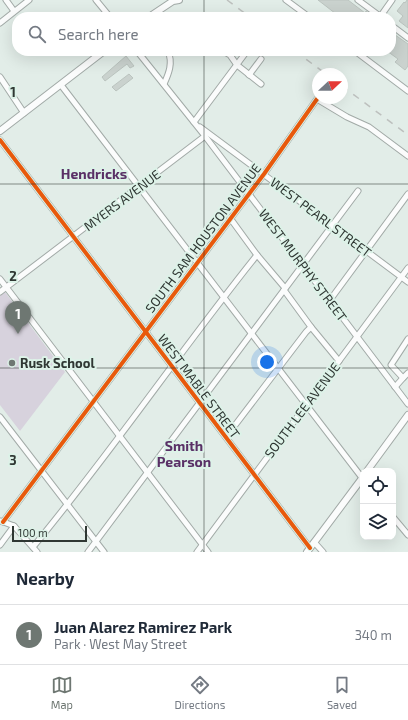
<!DOCTYPE html>
<meta charset="utf-8">
<style>
:root{--surface:#fff;--page:#f6f6f7;--text:#1f2937;--muted:#747a83;--line:#e0e1e3;--accent:#6e7772}
body{margin:0;font-family:"Exo 2",sans-serif;background:var(--page);color:var(--text)}
.controls{position:absolute;right:12px;bottom:12px;display:grid;overflow:hidden;border-radius:8px;box-shadow:0 4px 16px #0002}
.controls button{width:36px;height:36px;display:grid;place-items:center;padding:0;border:0;border-bottom:1px solid var(--line);background:var(--surface);color:var(--text);font:20px sans-serif}
.compass{position:absolute;left:312px;top:68px;width:36px;height:36px;border-radius:50%;background:var(--surface);box-shadow:0 4px 16px #0002;rotate:68deg}
.scale{position:absolute;left:12px;bottom:10px;width:75px;box-sizing:border-box;padding-left:4px;border:2px solid #2f3733;border-top:0;font-size:11px;line-height:14px;white-space:nowrap;color:#2f3733;-webkit-text-stroke:3px #ddf2e8;paint-order:stroke}
.you{position:absolute;left:267px;top:362px;width:14px;height:14px;margin:-10px;border:3px solid #fff;border-radius:50%;background:#1a73e8;box-shadow:0 0 0 6px #1a73e833}
.badge{display:grid;place-items:center;width:26px;height:26px;border-radius:50%;background:var(--accent);color:#fff;font-size:13px;font-weight:700}
.pin{position:absolute;translate:-50% -33px;filter:drop-shadow(0 1px 2px #0008)}
.pin::after{content:'';position:absolute;top:21px;width:14px;height:12px;background:inherit;clip-path:polygon(0 0,100% 0,50% 100%)}
.list{margin:0;padding:0;list-style:none}
h2{display:flex;justify-content:space-between;align-items:center;height:52px;margin:0;padding:0 16px;font-size:17px}
h2 small{font-size:13px;font-weight:400;color:var(--muted)}
.list li{display:grid;grid-template-columns:26px 1fr auto;gap:12px;align-items:center;box-sizing:border-box;height:60px;padding:0 16px;border-top:1px solid var(--line)}
.list b{display:block;font-size:15px;white-space:nowrap}
.list p{margin:0;font-size:13px;white-space:nowrap;color:var(--muted)}
.list em{font-size:13px;font-style:normal;color:var(--muted)}
.icon{flex:none;width:22px;height:22px;fill:none;stroke:currentColor;stroke-width:2;stroke-linecap:round;stroke-linejoin:round}
.map{position:relative;flex:none;width:408px;height:552px;overflow:hidden}
.search{position:absolute;background:var(--surface);box-shadow:0 4px 16px #0002;left:12px;right:12px;top:12px;height:44px;display:flex;align-items:center;gap:10px;box-sizing:border-box;padding:0 14px;border-radius:16px;color:var(--muted);font-size:15px}
.sheet{height:112px;background:var(--surface)}
nav{display:flex;justify-content:space-around;align-items:center;box-sizing:border-box;height:56px;border-top:1px solid var(--line);background:var(--surface);font-size:11px;color:var(--muted)}
nav a{display:grid;justify-items:center;gap:2px}
nav .on{color:var(--accent)}
.map>svg:first-child{display:block}
.green{fill:#d7d2dd}
.building{fill:#cad2ce;stroke:#bbc4bf}
.lines{fill:none;stroke-linecap:round;stroke-linejoin:round}
.minor-casing{stroke:#a2aaa7;stroke-width:7}
.major-casing{stroke:#a2aaa7;stroke-width:8}
.minor{stroke:#fbfcfc;stroke-width:5}
.major{stroke:#fbfcfc;stroke-width:6}
.rail{stroke:#bdc0be;stroke-width:1.5;stroke-dasharray:7 7;stroke-linecap:butt}
.cycleway-casing{stroke:#ddf2e8;stroke-width:6}
.cycleway{stroke:#e8590c;stroke-width:4}
.grid{fill:none;stroke:#2f3733;stroke-width:1;stroke-opacity:0.55}
.poi-dot{fill:#6e7772;stroke:#ddf2e8;stroke-width:1.5}
.labels{text-anchor:middle;stroke-width:4;stroke-linejoin:round;paint-order:stroke}
.street-label{font-size:13px;fill:#2f3733;stroke:#ddf2e8}
.poi-label{font-size:13px;font-weight:bold;fill:#2f3733;stroke:#ddf2e8;text-anchor:start}
.neighbourhood-label{font-size:14px;font-weight:bold;fill:#593066;stroke:#ddf2e8}
.grid-label{font-size:13px;text-anchor:middle;font-weight:bold;fill:#2f3733;stroke:#ddf2e8;stroke-width:4;stroke-linejoin:round;paint-order:stroke}
</style>
<div class="map">
<svg width="408" height="552" viewBox="0 0 408 552">
<rect width="100%" height="100%" fill="#e2ede8"/>
<polygon class="green" points="5,292 65,372 20,431 0,405 0,296"/>
<g class="building">
<polygon points="318,0 348,0 365,13 366,11 370,14 369,16 371,17 340,17"/>
<polygon points="407,0 408,0 408,28 399,21 403,16 397,11 404,2 405,3"/>
<polygon points="391,32 408,44 408,66 405,70 395,62 398,59 387,51 391,51"/>
<polygon points="126,56 134,66 130,68 127,64 105,81 102,77"/>
<polygon points="129,74 133,78 116,91 112,87"/>
</g>
<g class="lines">
<defs>
<g id="minor">
<polyline points="6,0 14,11"/>
<polyline points="96,0 110,17"/>
<polyline points="286,0 309,17"/>
<polyline points="358,0 381,17"/>
<polyline points="380,17 392,0"/>
<polyline points="0,23 29,0"/>
<polyline points="391,25 408,38"/>
<polyline points="137,51 205,136 408,404"/>
<polyline points="223,51 230,55 237,65 261,84"/>
<polyline points="355,51 408,91"/>
<polyline points="249,75 261,59"/>
<polyline points="0,77 24,113"/>
<path d="M164,84C169,73 173,63 168,51"/>
<polyline points="61,85 363,479"/>
<polyline points="194,122 247,51"/>
<polyline points="200,127 408,282"/>
<polyline points="0,140 310,548"/>
<polyline points="230,218 257,255 285,288"/>
<polyline points="0,279 208,552"/>
<polyline points="0,292 205,136"/>
<polyline points="330,300 408,194"/>
<polyline points="311,327 339,361"/>
<polyline points="408,339 391,365 403,378 408,373"/>
<polyline points="395,387 403,378"/>
<polyline points="0,417 104,552"/>
<polyline points="226,437 306,332 311,327 284,290"/>
<polyline points="393,517 408,535"/>
<polyline points="1,521 14,526 37,552"/>
<polyline points="3,522 264,174 317,99 347,117 369,127 408,156"/>
<polyline points="314,542 323,552"/>
<polyline points="0,545 14,526"/>
<path d="M33,547C111,453 180,351 257,255"/>
<polyline points="88,552 358,191"/>
<polyline points="197,552 408,268"/>
</g>
<g id="major">
<polyline points="149,17 173,1 179,0"/>
<polyline points="0,131 104,51"/>
<polyline points="367,471 408,415"/>
<polyline points="307,552 363,477"/>
</g>
</defs>
<use href="#minor" class="minor-casing"/>
<use href="#major" class="major-casing"/>
<use href="#minor" class="minor"/>
<use href="#major" class="major"/>
<g class="rail">
<polyline points="227,0 250,17"/>
<polyline points="295,51 326,74"/>
<polyline points="342,86 408,135"/>
</g>
<defs>
<g id="cycleway">
<polyline points="0,140 310,548"/>
<polyline points="3,522 264,174 317,99"/>
</g>
</defs>
<use href="#cycleway" class="cycleway-casing"/>
<use href="#cycleway" class="cycleway"/>
</g>
<path class="grid" d="M204,0V17M204,51V552M0,184H408M0,368H408"/>
<circle class="poi-dot" cx="12" cy="363" r="4"/>
<g class="labels">
<g class="street-label">
<text transform="translate(122 200) rotate(-37)" y="5">MYERS AVENUE</text>
<text transform="translate(321 217) rotate(37)" y="5">WEST PEARL STREET</text>
<text transform="translate(203 238) rotate(-53)" y="5">SOUTH SAM HOUSTON AVENUE</text>
<text transform="translate(303 265) rotate(53)" y="5">WEST MURPHY STREET</text>
<text transform="translate(199 386) rotate(53)" y="5">WEST MABLE STREET</text>
<text transform="translate(302 410) rotate(-53)" y="5">SOUTH LEE AVENUE</text>
</g>
<g class="poi-label">
<text x="20" y="368">Rusk School</text>
</g>
<g class="neighbourhood-label">
<text x="94" y="179">Hendricks</text>
<text x="184" y="451">Smith<tspan x="184" dy="16">Pearson</tspan></text>
</g>
</g>
<g class="grid-label">
<text x="13" y="97">1</text>
<text x="13" y="281">2</text>
<text x="13" y="465">3</text>
</g>
</svg>
<div class="controls">
<button><svg class="icon" aria-label="locate" viewBox="0 0 24 24"><circle cx="12" cy="12" r="6"/><path d="M12 2v4M12 18v4M2 12h4M18 12h4"/></svg></button>
<button><svg class="icon" aria-label="layers" viewBox="0 0 24 24"><path d="M12 4l9 5-9 5-9-5zM3 14l9 5 9-5"/></svg></button>
</div>
<svg class="compass" viewBox="-18 -18 36 36"><path d="M0-13l5 13h-10z" fill="#e53935"/><path d="M0 13l5-13h-10z" fill="#747a83"/></svg>
<div class="scale">100 m</div>
<div class="you"></div>
<div class="pin badge" style="left:18px;top:334px">1</div>
<div class="search"><svg class="icon" aria-label="search" viewBox="0 0 24 24"><circle cx="10" cy="10" r="6"/><path d="M15 15l6 6"/></svg>Search here</div>
</div>
<section class="sheet">
<h2>Nearby<small></small></h2>
<ul class="list">
<li><span class="badge">1</span><div><b>Juan Alarez Ramirez Park</b><p>Park · West May Street</p></div><em>340 m</em></li>
</ul>
</section>
<nav>
<a class="on"><svg class="icon" aria-label="map" viewBox="0 0 24 24"><path d="M3 6l6-2 6 2 6-2v14l-6 2-6-2-6 2zM9 4v14M15 6v14"/></svg>Map</a>
<a><svg class="icon" aria-label="directions" viewBox="0 0 24 24"><path d="M12 3l9 9-9 9-9-9zM9 14v-3h6M13 9l2 2-2 2"/></svg>Directions</a>
<a><svg class="icon" aria-label="saved" viewBox="0 0 24 24"><path d="M7 4h10v16l-5-4-5 4z"/></svg>Saved</a>
</nav>
